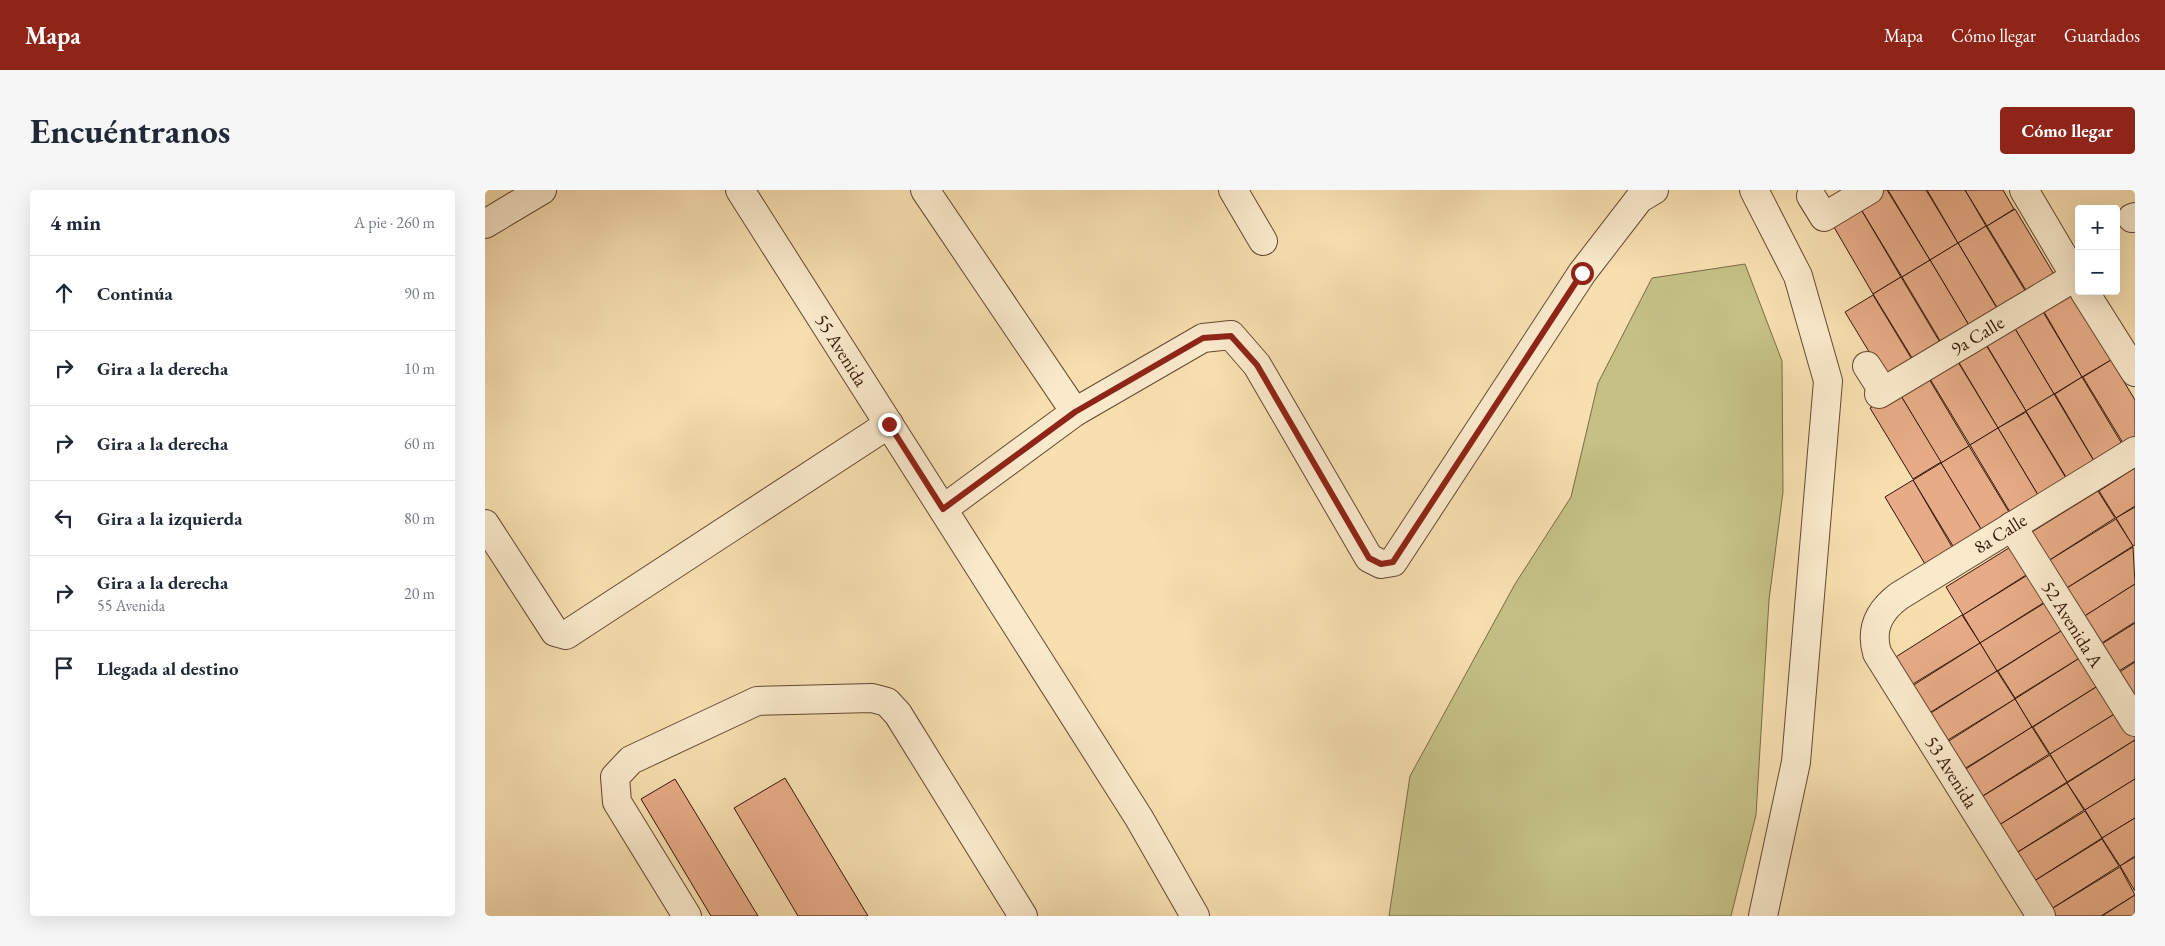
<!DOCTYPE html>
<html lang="es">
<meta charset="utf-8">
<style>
:root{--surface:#fff;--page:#f6f6f7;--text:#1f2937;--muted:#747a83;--line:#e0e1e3;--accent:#8f2418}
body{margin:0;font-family:"EB Garamond",serif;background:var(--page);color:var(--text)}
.controls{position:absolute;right:15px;top:15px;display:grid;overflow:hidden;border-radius:5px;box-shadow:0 5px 20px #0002}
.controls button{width:45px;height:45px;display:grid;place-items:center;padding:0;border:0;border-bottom:1px solid var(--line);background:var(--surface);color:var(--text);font:25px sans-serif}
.stop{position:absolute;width:15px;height:15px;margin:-11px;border:4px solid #8f2418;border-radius:50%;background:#fff}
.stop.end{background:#8f2418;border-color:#fff;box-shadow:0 1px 5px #0008}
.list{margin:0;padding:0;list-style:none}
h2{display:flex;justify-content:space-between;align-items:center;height:65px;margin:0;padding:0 20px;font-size:21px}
h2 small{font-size:16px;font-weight:400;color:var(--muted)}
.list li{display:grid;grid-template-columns:32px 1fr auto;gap:15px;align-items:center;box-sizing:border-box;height:75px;padding:0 20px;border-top:1px solid var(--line)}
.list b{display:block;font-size:19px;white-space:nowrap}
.list p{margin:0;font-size:16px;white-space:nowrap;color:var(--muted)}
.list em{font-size:16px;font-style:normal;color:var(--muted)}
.icon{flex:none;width:28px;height:28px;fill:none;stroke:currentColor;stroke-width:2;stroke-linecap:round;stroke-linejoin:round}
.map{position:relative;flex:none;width:1650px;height:726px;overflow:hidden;border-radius:5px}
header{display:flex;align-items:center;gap:30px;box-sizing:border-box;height:70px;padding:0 25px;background:var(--accent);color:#fff}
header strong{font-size:24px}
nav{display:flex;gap:28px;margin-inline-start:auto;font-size:18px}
.intro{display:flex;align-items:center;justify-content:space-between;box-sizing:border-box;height:120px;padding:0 30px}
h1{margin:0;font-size:35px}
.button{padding:12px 22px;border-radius:5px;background:var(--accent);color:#fff;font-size:18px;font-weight:700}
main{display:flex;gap:30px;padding:0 30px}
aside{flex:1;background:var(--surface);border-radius:5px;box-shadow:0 5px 20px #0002}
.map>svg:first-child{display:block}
.green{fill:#c4c086;stroke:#7c6a47}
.building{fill:#e7ac87;stroke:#351408}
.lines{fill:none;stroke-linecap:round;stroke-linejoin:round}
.minor-casing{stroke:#664732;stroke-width:30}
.minor{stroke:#faeacc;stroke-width:28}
.route{stroke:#8f2418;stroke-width:6}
.labels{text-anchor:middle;stroke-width:5;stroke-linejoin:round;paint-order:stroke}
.street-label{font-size:19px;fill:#351408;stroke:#faeacc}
</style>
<header>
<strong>Mapa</strong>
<nav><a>Mapa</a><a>Cómo llegar</a><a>Guardados</a></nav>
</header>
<div class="intro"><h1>Encuéntranos</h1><a class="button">Cómo llegar</a></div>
<main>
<aside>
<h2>4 min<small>A pie · 260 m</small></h2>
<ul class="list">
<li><svg class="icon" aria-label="ahead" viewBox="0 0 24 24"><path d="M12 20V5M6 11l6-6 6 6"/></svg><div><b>Continúa</b></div><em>90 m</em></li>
<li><svg class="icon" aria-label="right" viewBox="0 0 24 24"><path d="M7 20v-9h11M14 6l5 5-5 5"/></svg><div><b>Gira a la derecha</b></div><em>10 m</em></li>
<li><svg class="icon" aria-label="right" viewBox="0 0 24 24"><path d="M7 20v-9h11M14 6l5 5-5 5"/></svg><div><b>Gira a la derecha</b></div><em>60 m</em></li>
<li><svg class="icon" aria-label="left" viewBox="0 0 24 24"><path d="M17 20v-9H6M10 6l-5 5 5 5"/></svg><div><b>Gira a la izquierda</b></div><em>80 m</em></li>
<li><svg class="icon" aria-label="right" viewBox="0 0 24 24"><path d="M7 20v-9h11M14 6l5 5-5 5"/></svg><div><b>Gira a la derecha</b><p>55 Avenida</p></div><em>20 m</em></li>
<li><svg class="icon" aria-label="arrive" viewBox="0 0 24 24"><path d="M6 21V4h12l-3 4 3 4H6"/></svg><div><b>Llegada al destino</b></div></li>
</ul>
</aside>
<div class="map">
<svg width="1650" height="726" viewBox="0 0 1650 726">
<rect width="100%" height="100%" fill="#f7dfb0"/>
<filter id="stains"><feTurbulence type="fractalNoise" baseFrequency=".004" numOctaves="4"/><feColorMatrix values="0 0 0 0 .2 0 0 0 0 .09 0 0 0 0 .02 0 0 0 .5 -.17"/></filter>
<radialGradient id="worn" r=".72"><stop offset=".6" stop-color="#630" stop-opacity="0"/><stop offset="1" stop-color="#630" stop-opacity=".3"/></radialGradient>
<polygon class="green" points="1260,74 1297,171 1298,302 1284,410 1271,625 1246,726 904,726 925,586 1030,394 1086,307 1113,193 1167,88"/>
<g class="building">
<polygon points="1399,0 1402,0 1445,70 1417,87 1374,16"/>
<polygon points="1403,0 1441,0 1473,53 1445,70"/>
<polygon points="1442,0 1480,0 1501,36 1473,53"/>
<polygon points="1480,0 1518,0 1529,19 1502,36"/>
<polygon points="1374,16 1416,87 1388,104 1346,32"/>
<polygon points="1530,19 1573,91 1545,107 1502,36"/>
<polygon points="1501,36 1544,107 1516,124 1473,53"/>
<polygon points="1473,53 1516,125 1488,142 1445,70"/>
<polygon points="1445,70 1488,142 1460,159 1417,87"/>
<polygon points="1416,87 1459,159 1432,176 1388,104"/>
<polygon points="1583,98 1626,170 1597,187 1555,115"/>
<polygon points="1388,105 1431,176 1403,193 1360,122"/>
<polygon points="1554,115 1597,187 1569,204 1526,132"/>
<polygon points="1526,132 1569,204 1541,221 1498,149"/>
<polygon points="1498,150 1541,221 1513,238 1470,166"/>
<polygon points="1470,167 1513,238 1485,255 1442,184"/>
<polygon points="1626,170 1650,210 1650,253 1641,258 1598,187"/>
<polygon points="1441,184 1484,256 1456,273 1413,201"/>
<polygon points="1597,187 1640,259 1612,276 1570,204"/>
<polygon points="1413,201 1456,272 1428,289 1385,218"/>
<polygon points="1569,204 1612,276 1584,292 1541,221"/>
<polygon points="1541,222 1584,293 1556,310 1513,238"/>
<polygon points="1513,238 1556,310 1528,327 1485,255"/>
<polygon points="1484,256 1527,327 1499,344 1456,273"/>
<polygon points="1456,273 1499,344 1471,361 1428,290"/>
<polygon points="1650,278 1650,316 1631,328 1614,301"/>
<polygon points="1428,290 1470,362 1443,379 1400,307"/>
<polygon points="1613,301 1630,328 1560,373 1542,345"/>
<polygon points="1650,317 1650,355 1648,356 1631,328"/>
<polygon points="1631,329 1648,356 1577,401 1560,373"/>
<polygon points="1532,353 1549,380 1478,425 1461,397"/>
<polygon points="1648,357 1650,394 1595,429 1577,401"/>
<polygon points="1549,381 1566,408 1495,453 1478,425"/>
<polygon points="1650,394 1650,432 1612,456 1595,429"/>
<polygon points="1566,409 1584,436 1512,481 1495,453"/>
<polygon points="1477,425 1495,453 1423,497 1406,470"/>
<polygon points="1650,433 1650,471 1629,484 1612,457"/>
<polygon points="1584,436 1601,464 1530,508 1513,481"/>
<polygon points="1495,453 1512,481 1441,525 1424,498"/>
<polygon points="1601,464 1619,492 1547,537 1530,509"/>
<polygon points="1650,472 1650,510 1630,485"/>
<polygon points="1512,481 1530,509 1458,553 1441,526"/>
<polygon points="1619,492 1636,520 1565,564 1548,537"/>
<polygon points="1530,509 1547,537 1476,581 1459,554"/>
<polygon points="1636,520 1650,542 1650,550 1582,592 1565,564"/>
<polygon points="1547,537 1564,564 1493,609 1476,582"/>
<polygon points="1650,550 1650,589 1600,620 1582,593"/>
<polygon points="1565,565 1582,592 1511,637 1493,609"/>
<polygon points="300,588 383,726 313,726 249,618"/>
<polygon points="190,589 273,726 226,726 156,609"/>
<polygon points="1650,589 1650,628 1617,648 1600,620"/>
<polygon points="1582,593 1599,620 1528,665 1511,637"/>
<polygon points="1600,621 1617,648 1546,693 1528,665"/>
<polygon points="1650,628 1650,666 1635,676 1617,648"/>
<polygon points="1617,649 1634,676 1563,721 1546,693"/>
<polygon points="1650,667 1650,701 1635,676"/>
<polygon points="1635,677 1650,705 1616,726 1566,726 1563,721"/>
<polygon points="1650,705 1650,726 1617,726"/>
</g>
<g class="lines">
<defs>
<g id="minor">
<polyline points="255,0 654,628 710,726"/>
<polyline points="440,0 590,222"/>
<polyline points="748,0 778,51"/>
<polyline points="1269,0 1313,86 1343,191 1311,572 1278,726"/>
<polyline points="1539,0 1594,93"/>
<polyline points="1326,6 1339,27 1384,0"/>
<polyline points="1647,28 1650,27"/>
<polyline points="0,34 57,0"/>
<polyline points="1599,101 1650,182"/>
<polyline points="1382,176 1398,201"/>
<polyline points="1394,204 1590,87"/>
<polyline points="458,319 590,222 718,148 746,145 772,175 884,368 896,374 908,372 1097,83 1154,9 1169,0"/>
<polyline points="0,334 70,442 81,445 404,234"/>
<polyline points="1527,336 1650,532"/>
<polyline points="202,726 132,612 130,587 146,570 272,511 387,508 402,512 413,524 538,726"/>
<path d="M1556,726L1392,463C1385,438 1394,421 1414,406L1650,261"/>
</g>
</defs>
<use href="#minor" class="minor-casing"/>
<use href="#minor" class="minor"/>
</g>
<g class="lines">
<polyline class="route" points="404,234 458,319 590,222 718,148 746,146 772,175 884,368 896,374 908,372 1097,83"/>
</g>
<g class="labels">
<g class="street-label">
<text transform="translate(1492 145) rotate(-31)" y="7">9a Calle</text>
<text transform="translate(357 160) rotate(58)" y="7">55 Avenida</text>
<text transform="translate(1515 343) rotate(-32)" y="7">8a Calle</text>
<text transform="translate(1588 434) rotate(58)" y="7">52 Avenida A</text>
<text transform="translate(1467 582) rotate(58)" y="7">53 Avenida</text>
</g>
</g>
<rect width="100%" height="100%" filter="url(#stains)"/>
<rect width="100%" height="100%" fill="url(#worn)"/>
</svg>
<div class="controls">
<button>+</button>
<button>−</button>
</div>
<div class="stop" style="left:1097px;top:83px"></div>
<div class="stop end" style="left:404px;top:234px"></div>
</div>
</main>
